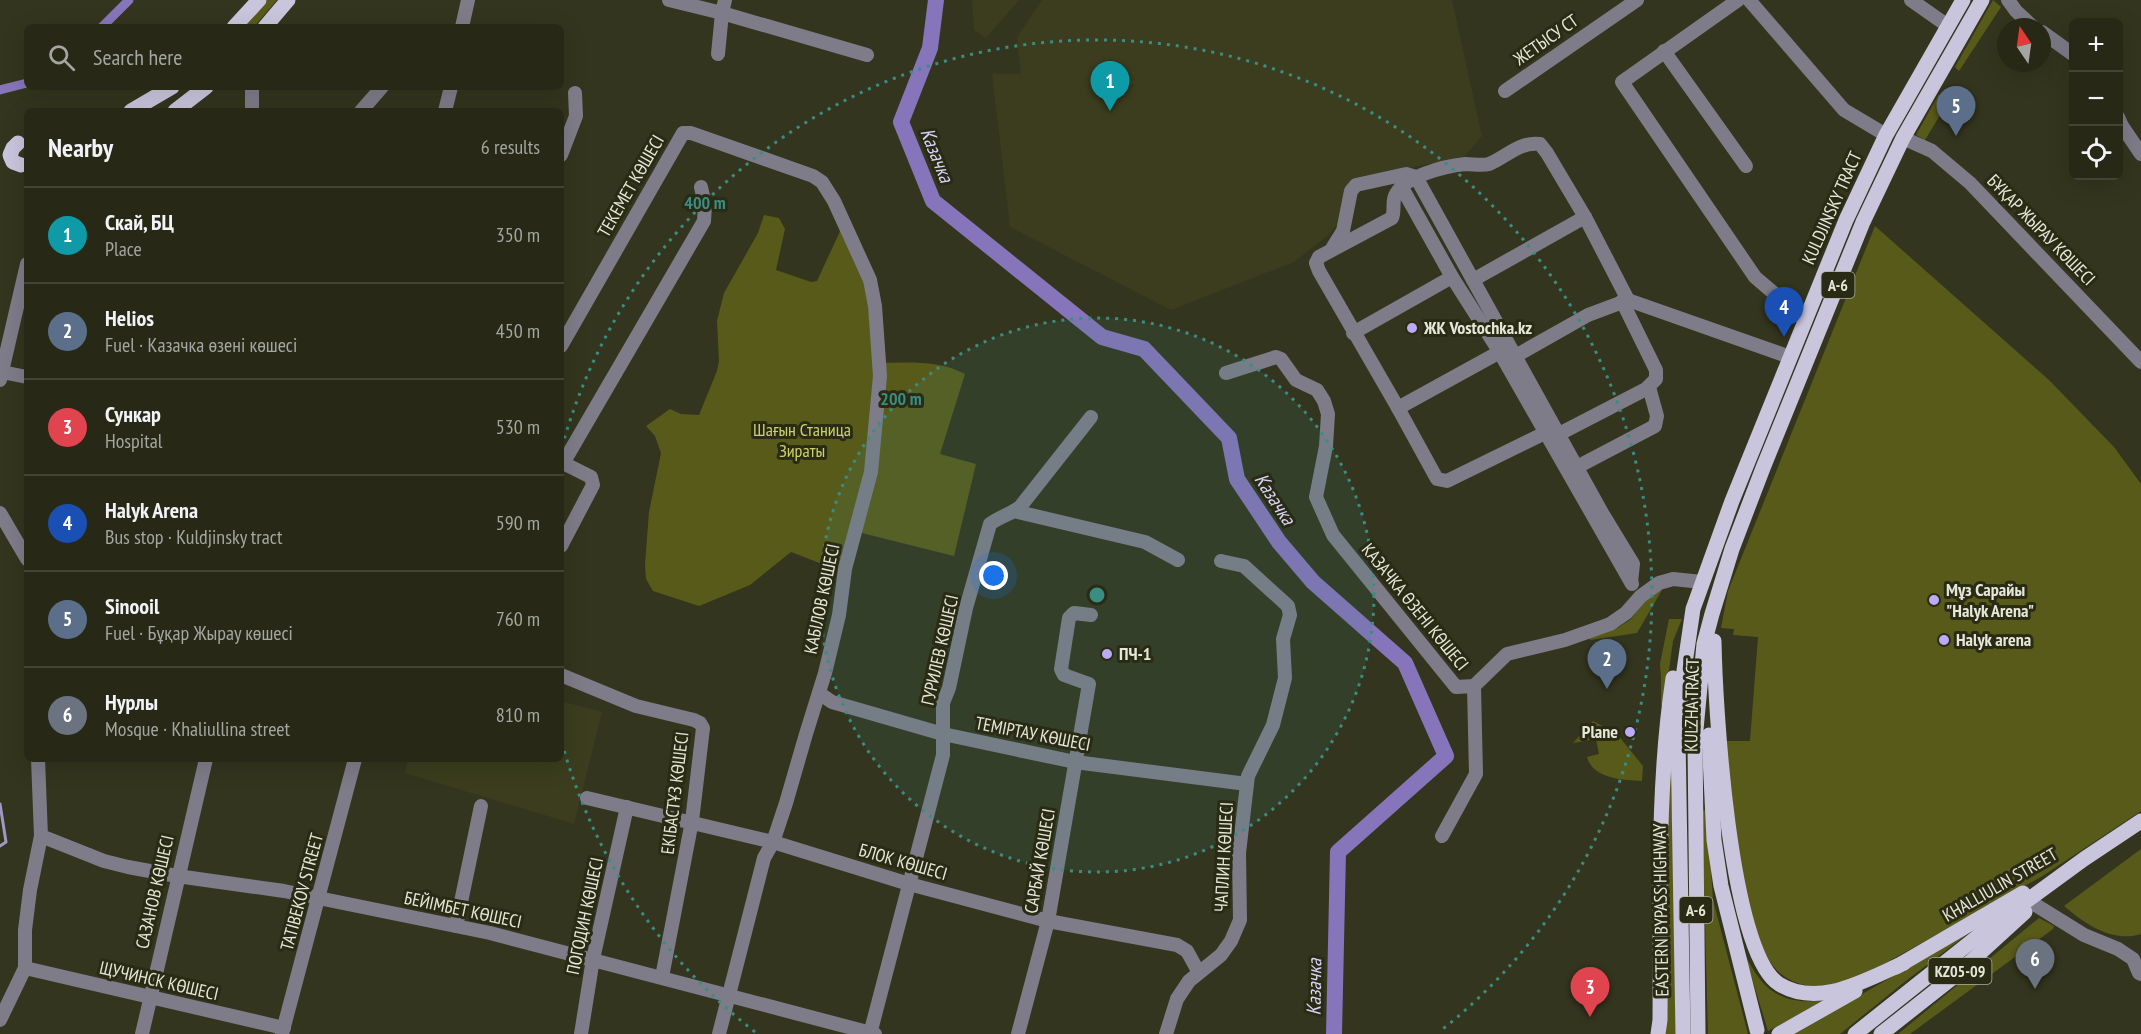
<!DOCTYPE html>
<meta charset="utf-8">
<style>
:root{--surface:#272816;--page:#2f301f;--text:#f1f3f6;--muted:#a4a6a1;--line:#434435;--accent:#bbaaf6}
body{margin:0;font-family:"PT Sans Narrow",sans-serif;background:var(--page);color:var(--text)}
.controls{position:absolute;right:18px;top:18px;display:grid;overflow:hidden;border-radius:9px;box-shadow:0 6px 24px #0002}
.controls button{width:54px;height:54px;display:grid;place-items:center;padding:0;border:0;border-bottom:2px solid var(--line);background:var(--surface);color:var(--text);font:30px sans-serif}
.compass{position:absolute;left:1997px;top:18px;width:54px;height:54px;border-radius:50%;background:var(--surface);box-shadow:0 6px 24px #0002;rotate:347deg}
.you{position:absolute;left:994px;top:576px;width:21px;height:21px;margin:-15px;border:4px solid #fff;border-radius:50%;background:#1a73e8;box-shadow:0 0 0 9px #1a73e833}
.badge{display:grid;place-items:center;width:39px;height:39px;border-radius:50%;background:var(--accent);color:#fff;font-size:20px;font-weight:700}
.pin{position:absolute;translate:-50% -50px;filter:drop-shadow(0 2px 3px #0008)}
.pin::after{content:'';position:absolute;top:32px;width:21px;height:18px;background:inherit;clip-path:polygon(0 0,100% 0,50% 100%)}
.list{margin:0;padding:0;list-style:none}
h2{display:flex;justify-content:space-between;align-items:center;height:78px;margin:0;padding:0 24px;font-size:26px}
h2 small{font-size:20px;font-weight:400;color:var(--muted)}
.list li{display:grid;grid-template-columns:39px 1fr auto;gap:18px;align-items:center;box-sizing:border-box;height:96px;padding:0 24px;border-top:2px solid var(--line)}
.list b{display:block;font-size:22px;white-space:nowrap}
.list p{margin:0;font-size:20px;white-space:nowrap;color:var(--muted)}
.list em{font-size:20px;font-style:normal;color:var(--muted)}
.icon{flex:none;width:33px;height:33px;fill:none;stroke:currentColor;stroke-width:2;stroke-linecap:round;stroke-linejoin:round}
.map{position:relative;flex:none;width:2141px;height:1034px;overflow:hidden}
.search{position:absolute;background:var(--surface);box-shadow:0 6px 24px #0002;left:24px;top:24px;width:540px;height:66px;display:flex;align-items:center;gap:15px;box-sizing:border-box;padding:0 21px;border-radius:9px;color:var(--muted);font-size:22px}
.panel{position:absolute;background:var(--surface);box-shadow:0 6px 24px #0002;left:24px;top:108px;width:540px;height:654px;border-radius:9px}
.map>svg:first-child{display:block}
.built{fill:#3b3d1e}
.green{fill:#585a1a}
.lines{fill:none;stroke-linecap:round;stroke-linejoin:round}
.stream{stroke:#a397c3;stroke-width:3}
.canal{stroke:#8675ba;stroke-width:9}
.river{stroke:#8675ba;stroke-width:16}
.minor{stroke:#7e7c88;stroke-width:14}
.major{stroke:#c9c5dd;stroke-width:15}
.ring{fill:none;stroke:#3a8d83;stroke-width:3;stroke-dasharray:3 6}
.poi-dot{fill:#bbaaf6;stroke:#2a2b14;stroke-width:2}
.labels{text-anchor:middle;stroke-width:6;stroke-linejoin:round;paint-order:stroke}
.shield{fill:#2a2b14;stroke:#aeaf9e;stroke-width:1.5}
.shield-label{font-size:16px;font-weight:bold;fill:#e6e7d9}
.street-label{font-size:18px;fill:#e6e7d9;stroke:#2a2b14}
.poi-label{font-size:18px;font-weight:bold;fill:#e6e7d9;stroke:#2a2b14;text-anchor:start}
.park-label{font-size:18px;fill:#ccd264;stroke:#2a2b14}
.water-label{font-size:20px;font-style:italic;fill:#d9d2f9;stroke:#2a2b14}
.centre{fill:#3a8d83;stroke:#2a2b14;stroke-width:3}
.ring-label{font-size:18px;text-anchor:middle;font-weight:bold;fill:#3a8d83;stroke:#2a2b14;stroke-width:6;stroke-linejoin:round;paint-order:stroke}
</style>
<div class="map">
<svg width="2141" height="1034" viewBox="0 0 2141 1034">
<rect width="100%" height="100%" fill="#34351e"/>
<g class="built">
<polygon points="972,0 1019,0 986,38 974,30"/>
<polygon points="1042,0 1452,0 1482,136 1465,156 1364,178 1340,222 1326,237 1294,262 1171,310 1010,227 992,74 1021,74 1017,37"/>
<polygon points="561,701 602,712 574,824 405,773 408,759 561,759"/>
</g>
<g class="green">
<polygon points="267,0 277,0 254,27 243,27"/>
<polygon points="1993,0 2001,7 1959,71 1955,67"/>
<polygon points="1939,94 1945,107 1925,140 1916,135"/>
<path d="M764,215L779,218L785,229L776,270L811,282L817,281L842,227L867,290L873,363C904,363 937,359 965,374L940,454L976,464L954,556L858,532L838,570L791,552L750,585L699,606L653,591L646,579L645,565L649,512L661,453L655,436L646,426L670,409L681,414L699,415L717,371L719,361L717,321L724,293L758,233Z"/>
<path d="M1875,226L2049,380L2114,447L2141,484V811L2041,877L1862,976C1836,987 1803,993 1780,973C1740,939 1731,795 1723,741H1750L1758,637L1733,635L1734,629L1721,628L1728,591Z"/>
<polygon points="1662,590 1637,633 1590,640 1589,638 1619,627 1631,619 1653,591"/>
<polygon points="1669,619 1682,619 1673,641 1664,706 1661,705 1661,678 1660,664"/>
<path d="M1593,721L1617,734L1643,766L1642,781C1623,780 1593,779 1587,757L1599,754L1596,739L1573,743Z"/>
<polygon points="1668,748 1674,750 1671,786 1679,1034 1665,1034"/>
<polygon points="1702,810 1707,811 1713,900 1748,1034 1708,1034"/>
<path d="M2141,849V934C2112,943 2085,924 2064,906Z"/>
<polygon points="2039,918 2054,926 2053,929 1910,1034 1898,1034"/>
<polygon points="1973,930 1907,980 1840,1034 1793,1034"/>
<path d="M1744,952C1762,992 1783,1006 1827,1000L1768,1031Z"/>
</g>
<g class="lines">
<polyline class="stream" points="0,804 6,842 0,846"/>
<g class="canal">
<polyline points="102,27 129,0"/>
<polyline points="0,90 27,83"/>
</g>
<polyline class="river" points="936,0 930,48 901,122 933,201 1102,337 1144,349 1229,438 1237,479 1279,542 1313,582 1405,663 1446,756 1338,852 1334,1034"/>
<g class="minor">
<polyline points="669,0 722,13 867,55"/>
<polyline points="1738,0 1622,82 1755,277 1805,320"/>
<polyline points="1749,0 1844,110 1886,135"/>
<polyline points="1911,0 1948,26"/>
<polyline points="2008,0 2016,11 2033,27"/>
<polyline points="462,27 468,0"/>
<polyline points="2042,32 2074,55"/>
<polyline points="1664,51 1746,166"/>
<polyline points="718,54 722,13 725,0"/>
<polyline points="1505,91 1637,0"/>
<polyline points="252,111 252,87"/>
<polyline points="361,111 382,87"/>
<polyline points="445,111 451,87"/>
<polyline points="2118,117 2122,126 2141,154"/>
<polyline points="1903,138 1932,151 1970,183 2141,362"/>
<polyline points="561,155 576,116 575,93"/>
<polyline points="1401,186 1452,277 1499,351 1632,584"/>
<polyline points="1333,247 1343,231 1351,191 1356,185 1406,174 1416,177 1602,513 1633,564 1631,582"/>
<polyline points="1473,280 1585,217"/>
<polyline points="1353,333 1452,277"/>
<polyline points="561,346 683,133 691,133 813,176 822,182 834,201 870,280 875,306 880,376 871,472 845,569 839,615 825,673 806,734 786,803 773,842 764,858 719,1034"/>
<polyline points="1510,359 1588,315 1628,300"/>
<polyline points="2,372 27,377"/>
<polyline points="1226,373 1276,357 1281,359 1296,380 1317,390 1324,401 1328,414 1326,446 1316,497 1333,535 1456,687 1474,686 1507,654 1565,640 1610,624 1626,613 1641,596 1659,583 1673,579 1702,582"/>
<polyline points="0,380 27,264"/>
<polyline points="1398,408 1507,348"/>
<path d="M1545,433L1447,481L1437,479L1398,408L1319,271L1316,263L1319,257L1392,218C1395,211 1392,202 1395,196C1403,176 1446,166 1465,164C1473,164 1482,166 1489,164C1506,157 1520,141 1540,144L1547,153L1585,217L1628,300L1790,357"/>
<polyline points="1559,434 1646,389 1656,379 1656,370 1622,301"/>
<polyline points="1577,467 1655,426 1657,416 1649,387"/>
<polyline points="1014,511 1145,542 1178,560"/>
<polyline points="0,513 27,559"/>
<polyline points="561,546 593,485 591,477 567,465 565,460 704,221 705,205 701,187"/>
<polyline points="561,675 636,706 694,720 700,723 703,728 692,821 662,977"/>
<polyline points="819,693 832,702 943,734 1075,762 1247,784"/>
<polyline points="587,798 773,842 909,884 1048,921 1177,945 1187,951 1198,971"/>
<polyline points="41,836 104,861 128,867 177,876 284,891 490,933 875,1034"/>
<polyline points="1442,836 1476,774 1474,686"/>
<polyline points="2034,904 2084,935 2118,949 2133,959 2139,973 2141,974"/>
<polyline points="456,926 481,806"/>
<polyline points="25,968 284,1028"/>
<polyline points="0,1020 25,968 25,930 30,890 41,836 38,759"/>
<polyline points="142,1034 206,759"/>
<polyline points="282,1034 355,759"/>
<polyline points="581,1034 593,959 627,807"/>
<path d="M870,1034L943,755V703L949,688L966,608L990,524C999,517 1011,514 1020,507L1091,417"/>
<polyline points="1018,1034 1048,921 1089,684 1064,675 1061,669 1069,618 1074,613 1091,615"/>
<polyline points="1166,1034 1177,999 1189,981 1221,955 1231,941 1240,920 1239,853 1247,784 1248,776 1273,725 1285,678 1283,639 1290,615 1288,606 1244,566 1221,561"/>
</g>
<g class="major">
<polyline points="234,27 259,0"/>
<polyline points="265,27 288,0"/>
<polyline points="131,111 172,87"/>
<polyline points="175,111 206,87"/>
<polyline points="18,143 13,148 10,155 13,162 21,165"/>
<path d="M1714,641C1715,703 1729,953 1779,984C1819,1009 1867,979 1904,963"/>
<polyline points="1709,735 1714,840 1721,886 1757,1030"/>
<polyline points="1896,967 2023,893"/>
<path d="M1658,1034L1660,1020C1661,906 1656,792 1673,678"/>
<polyline points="1683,1034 1678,737 1682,684 1693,609 1732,501 1846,220 1886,135 1963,0"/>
<polyline points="1698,1034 1695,740 1704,644 1712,614 1732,549 1763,468 1863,222 1903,138 1982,0"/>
<polyline points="1779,1034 1855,991"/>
<polyline points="1855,1034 1977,937 2084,859 2141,821"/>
<polyline points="1881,1034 1957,974 2025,912"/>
</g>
</g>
<circle cx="1097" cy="595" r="277" fill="#3a8d83" fill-opacity=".12"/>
<g class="ring">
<circle cx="1097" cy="595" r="277"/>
<path d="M755 1032A555 555 0 0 1 562 743M562 447A555 555 0 1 1 1439 1032"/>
</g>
<g class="poi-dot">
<circle cx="1412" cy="328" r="6"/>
<circle cx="1934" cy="600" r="6"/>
<circle cx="1944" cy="640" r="6"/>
<circle cx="1107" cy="654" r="6"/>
<circle cx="1630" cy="732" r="6"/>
</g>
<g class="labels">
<g class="shield">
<rect x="1821.5" y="272" width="33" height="26" rx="4.5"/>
<rect x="1679.5" y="897" width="33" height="26" rx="4.5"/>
<rect x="1928.5" y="958" width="63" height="26" rx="4.5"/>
</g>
<g class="shield-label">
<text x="1838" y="291">A-6</text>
<text x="1696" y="916">A-6</text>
<text x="1960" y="977">KZ05-09</text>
</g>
<g class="street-label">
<text transform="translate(1546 40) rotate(-35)" y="6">ЖЕТЫСУ СТ</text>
<text transform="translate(631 186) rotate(-60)" y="6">ТЕКЕМЕТ КӨШЕСІ</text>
<text transform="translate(1832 208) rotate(-66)" y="6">KULDJINSKY TRACT</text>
<text transform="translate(2041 230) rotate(46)" y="6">БҰҚАР ЖЫРАУ КӨШЕСІ</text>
<text transform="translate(822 599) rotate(-78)" y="6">КАБІЛОВ КӨШЕСІ</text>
<text transform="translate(1415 607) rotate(51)" y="6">КАЗАЧКА ӨЗЕНІ КӨШЕСІ</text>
<text transform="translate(940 650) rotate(-77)" y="6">ГУРИЛЕВ КӨШЕСІ</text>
<text transform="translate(1692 705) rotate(-89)" y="6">KULZHA TRACT</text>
<text transform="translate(1033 734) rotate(11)" y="6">ТЕМІРТАУ КӨШЕСІ</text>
<text transform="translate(675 793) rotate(-83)" y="6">ЕКІБАСТҰЗ КӨШЕСІ</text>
<text transform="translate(1224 857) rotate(-87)" y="6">ЧАПЛИН КӨШЕСІ</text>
<text transform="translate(1040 861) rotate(-80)" y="6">САРБАЙ КӨШЕСІ</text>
<text transform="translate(903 862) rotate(16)" y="6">БЛОК КӨШЕСІ</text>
<text transform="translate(2000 885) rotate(-30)" y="6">KHALLIULIN STREET</text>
<text transform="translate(155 892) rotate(-77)" y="6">САЗАНОВ КӨШЕСІ</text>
<text transform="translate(302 892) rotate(-75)" y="6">TATIBEKOV STREET</text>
<text transform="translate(463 910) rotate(12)" y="6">БЕЙІМБЕТ КӨШЕСІ</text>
<text transform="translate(1661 910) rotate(-91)" y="6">EASTERN BYPASS HIGHWAY</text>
<text transform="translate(585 916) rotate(-78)" y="6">ПОГОДИН КӨШЕСІ</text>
<text transform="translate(159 981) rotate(13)" y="6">ЩУЧИНСК КӨШЕСІ</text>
</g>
<g class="poi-label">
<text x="1424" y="334">ЖК Vostochka.kz</text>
<text x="1946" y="596">Мұз Сарайы<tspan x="1946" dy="21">"Halyk Arena"</tspan></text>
<text x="1956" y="646">Halyk arena</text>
<text x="1119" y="660">ПЧ-1</text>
<text x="1618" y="738" text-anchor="end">Plane</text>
</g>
<g class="park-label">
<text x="802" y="436">Шағын Станица<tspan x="802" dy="21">Зираты</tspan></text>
</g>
<g class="water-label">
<text transform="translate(937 155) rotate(68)" y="7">Казачка</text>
<text transform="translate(1275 499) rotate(57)" y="7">Казачка</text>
<text transform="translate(1314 987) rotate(-89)" y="7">Казачка</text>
</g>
</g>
<circle cx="1097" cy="595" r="9" class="centre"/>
<g class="ring-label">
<text x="705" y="209">400 m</text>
<text x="901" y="405">200 m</text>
</g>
</svg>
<div class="controls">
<button>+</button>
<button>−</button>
<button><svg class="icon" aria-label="locate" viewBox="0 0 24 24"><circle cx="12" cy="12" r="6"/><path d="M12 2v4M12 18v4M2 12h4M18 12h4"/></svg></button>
</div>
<svg class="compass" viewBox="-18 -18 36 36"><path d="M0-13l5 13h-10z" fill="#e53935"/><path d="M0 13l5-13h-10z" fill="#a4a6a1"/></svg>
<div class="you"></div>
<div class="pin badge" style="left:1110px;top:111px;background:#0f9aa8">1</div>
<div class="pin badge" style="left:1607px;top:689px;background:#5c6f8a">2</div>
<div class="pin badge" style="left:1590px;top:1017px;background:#e0444e">3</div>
<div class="pin badge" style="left:1784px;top:337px;background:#1a4fb4">4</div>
<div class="pin badge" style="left:1956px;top:136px;background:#5c6f8a">5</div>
<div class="pin badge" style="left:2035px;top:989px;background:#6b7280">6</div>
<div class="search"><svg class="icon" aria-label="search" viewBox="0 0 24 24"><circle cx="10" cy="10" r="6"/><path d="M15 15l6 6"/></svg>Search here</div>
<section class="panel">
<h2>Nearby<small>6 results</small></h2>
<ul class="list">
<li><span class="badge" style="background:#0f9aa8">1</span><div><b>Скай, БЦ</b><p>Place</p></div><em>350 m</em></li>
<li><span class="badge" style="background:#5c6f8a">2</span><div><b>Helios</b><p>Fuel · Казачка өзені көшесі</p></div><em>450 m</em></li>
<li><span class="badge" style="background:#e0444e">3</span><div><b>Сункар</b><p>Hospital</p></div><em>530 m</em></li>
<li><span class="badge" style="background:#1a4fb4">4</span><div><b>Halyk Arena</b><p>Bus stop · Kuldjinsky tract</p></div><em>590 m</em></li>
<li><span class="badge" style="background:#5c6f8a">5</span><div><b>Sinooil</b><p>Fuel · Бұқар Жырау көшесі</p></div><em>760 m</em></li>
<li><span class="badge" style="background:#6b7280">6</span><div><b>Нурлы</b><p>Mosque · Khaliullina street</p></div><em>810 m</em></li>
</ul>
</section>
</div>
